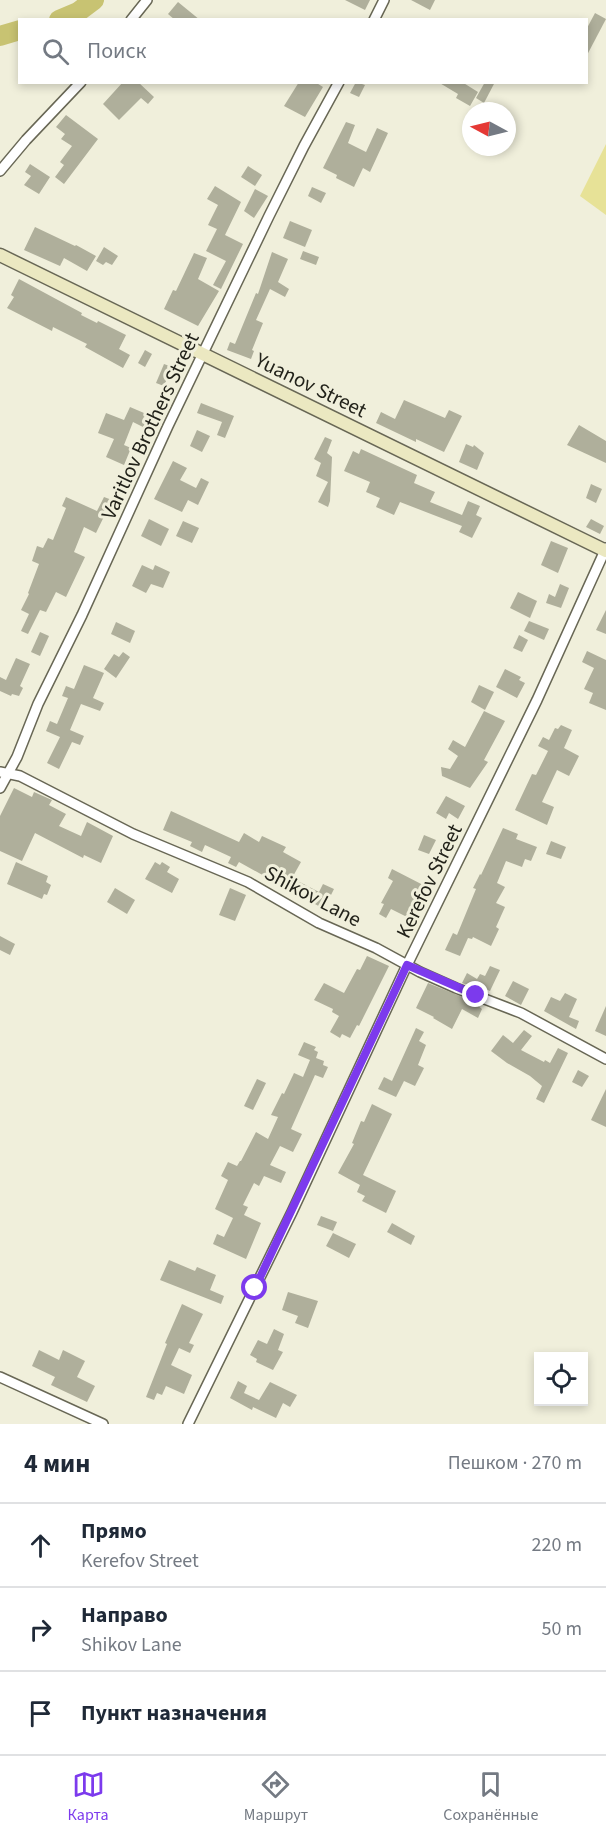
<!DOCTYPE html>
<html lang="ru">
<meta charset="utf-8">
<style>
:root{--surface:#fff;--page:#f6f6f7;--text:#1f2937;--muted:#747a83;--line:#e0e1e3;--accent:#7c3aed}
body{margin:0;font-family:"Source Sans 3",sans-serif;background:var(--page);color:var(--text)}
.controls{position:absolute;right:18px;bottom:18px;display:grid;overflow:hidden;border-radius:0px;box-shadow:0 3px 9px #0003}
.controls button{width:54px;height:54px;display:grid;place-items:center;padding:0;border:0;border-bottom:2px solid var(--line);background:var(--surface);color:var(--text);font:30px sans-serif}
.compass{position:absolute;left:462px;top:102px;width:54px;height:54px;border-radius:50%;background:var(--surface);box-shadow:0 3px 9px #0003;rotate:277deg}
.stop{position:absolute;width:18px;height:18px;margin:-14px;border:4px solid #7c3aed;border-radius:50%;background:#fff}
.stop.end{background:#7c3aed;border-color:#fff;box-shadow:0 2px 6px #0008}
.list{margin:0;padding:0;list-style:none}
h2{display:flex;justify-content:space-between;align-items:center;height:78px;margin:0;padding:0 24px;font-size:26px}
h2 small{font-size:20px;font-weight:400;color:var(--muted)}
.list li{display:grid;grid-template-columns:39px 1fr auto;gap:18px;align-items:center;box-sizing:border-box;height:84px;padding:0 24px;border-top:2px solid var(--line)}
.list b{display:block;font-size:22px;white-space:nowrap}
.list p{margin:0;font-size:20px;white-space:nowrap;color:var(--muted)}
.list em{font-size:20px;font-style:normal;color:var(--muted)}
.icon{flex:none;width:33px;height:33px;fill:none;stroke:currentColor;stroke-width:2;stroke-linecap:round;stroke-linejoin:round}
.map{position:relative;flex:none;width:606px;height:1424px;overflow:hidden}
.search{position:absolute;background:var(--surface);box-shadow:0 3px 9px #0003;left:18px;right:18px;top:18px;height:66px;display:flex;align-items:center;gap:15px;box-sizing:border-box;padding:0 21px;border-radius:0px;color:var(--muted);font-size:22px}
.sheet{height:330px;background:var(--surface)}
nav{display:flex;justify-content:space-around;align-items:center;box-sizing:border-box;height:84px;border-top:2px solid var(--line);background:var(--surface);font-size:16px;color:var(--muted)}
nav a{display:grid;justify-items:center;gap:3px}
nav .on{color:var(--accent)}
.map>svg:first-child{display:block}
.green{fill:#e7e297}
.lines{fill:none;stroke-linecap:round;stroke-linejoin:round}
.river{stroke:#c8c372;stroke-width:20}
.building{fill:#afaf9b}
.street-casing{stroke:#686755;stroke-width:12}
.secondary-casing{stroke:#686755;stroke-width:15}
.street{stroke:#fff;stroke-width:9}
.secondary{stroke:#ebe8c1;stroke-width:12}
.route{stroke:#7c3aed;stroke-width:8}
.labels{text-anchor:middle;stroke-width:6;stroke-linejoin:round;paint-order:stroke}
.street-label{font-size:21px;fill:#22221a;stroke:#f0efdb}
</style>
<div class="map">
<svg width="606" height="1424" viewBox="0 0 606 1424">
<rect width="100%" height="100%" fill="#f0efdb"/>
<polygon class="green" points="606,144 606,215 580,196"/>
<g class="lines">
<g class="river">
<polyline points="59,20 78,12 94,0"/>
<polyline points="0,36 20,30"/>
</g>
</g>
<g class="building">
<polygon points="345,0 370,0 365,10"/>
<polygon points="411,0 435,0 430,10"/>
<polygon points="178,2 200,20 175,20 168,14"/>
<polygon points="595,13 606,19 586,57 586,30"/>
<polygon points="123,82 138,82 154,97 148,104 141,98 119,120 103,104"/>
<polygon points="299,82 315,82 323,87 305,117 284,106"/>
<polygon points="356,82 365,85 359,97 350,93"/>
<polygon points="438,82 462,82 478,92 470,106 456,98 458,94"/>
<polygon points="485,82 495,82 484,103 476,98"/>
<polygon points="66,115 98,139 64,184 55,177 64,165 60,162 72,146 61,139 65,134 56,127"/>
<polygon points="346,122 355,125 348,143 366,152 377,128 388,133 370,172 363,168 354,187 336,178 337,175 323,168"/>
<polygon points="30,164 50,177 39,194 24,185 31,176 25,172"/>
<polygon points="248,166 262,175 255,186 241,177"/>
<polygon points="215,186 241,202 225,235 243,244 221,289 213,285 226,261 206,251 217,229 208,225 218,205 207,199"/>
<polygon points="312,187 326,193 321,203 308,196"/>
<polygon points="255,189 268,196 254,218 244,211"/>
<polygon points="290,221 312,230 305,247 283,238"/>
<polygon points="35,227 75,246 76,245 96,256 87,271 64,258 60,266 24,250"/>
<polygon points="104,247 118,256 112,265 106,262 103,265 96,261"/>
<polygon points="303,251 319,257 316,265 300,259"/>
<polygon points="272,252 288,259 278,282 289,289 285,297 270,289 256,320 263,323 252,350 254,351 251,359 227,350 230,342 235,344 256,293 258,294"/>
<polygon points="194,253 207,258 198,279 219,291 198,326 164,309 173,290 176,291"/>
<polygon points="19,279 82,313 81,315 97,323 98,321 126,335 119,349 130,355 123,368 85,347 87,344 53,327 52,331 7,308 14,297 11,295"/>
<polygon points="145,350 152,354 145,367 138,363"/>
<polygon points="164,364 172,367 164,386 156,383"/>
<polygon points="404,400 445,418 449,410 462,416 444,452 416,439 416,442 376,423 381,412 395,419"/>
<polygon points="201,403 234,416 225,438 217,435 222,422 197,413"/>
<polygon points="130,407 151,416 145,428 133,422 124,445 131,448 124,465 106,457 114,439 98,433 106,413 124,420"/>
<polygon points="579,425 606,441 606,463 567,445"/>
<polygon points="197,430 210,436 202,452 190,446"/>
<polygon points="325,437 332,440 327,453 332,457 330,501 328,507 318,502 328,482 316,476 321,463 314,459"/>
<polygon points="466,444 473,447 474,445 484,453 477,470 459,462"/>
<polygon points="361,449 417,475 414,483 435,492 430,502 462,515 468,501 480,506 476,515 482,518 472,538 459,532 462,526 400,502 394,515 376,507 380,498 366,492 370,482 344,471 353,451 359,454"/>
<polygon points="173,461 187,468 180,480 196,488 201,478 209,482 198,505 188,500 182,512 154,499"/>
<polygon points="591,484 602,489 596,503 586,498"/>
<polygon points="66,497 97,511 104,497 112,500 96,533 84,527 74,552 85,557 66,597 56,592 46,612 40,610 28,634 21,631 29,614 21,610 29,594 28,593 39,564 32,561 37,546 43,548 48,538 53,540 66,508 62,506"/>
<polygon points="149,519 169,529 161,546 141,536"/>
<polygon points="591,519 604,526 600,534 586,527"/>
<polygon points="183,521 199,528 192,543 176,536"/>
<polygon points="551,541 568,548 558,573 541,565"/>
<polygon points="142,565 153,570 155,565 170,572 163,588 151,584 146,593 132,586"/>
<polygon points="560,584 569,588 561,608 546,603 549,594 555,597"/>
<polygon points="518,592 537,601 530,618 510,608"/>
<polygon points="606,610 606,634 596,630"/>
<polygon points="529,621 549,629 544,640 524,631"/>
<polygon points="116,622 135,631 130,643 111,634"/>
<polygon points="40,632 49,636 40,656 31,652"/>
<polygon points="519,635 528,640 522,652 513,648"/>
<polygon points="587,651 606,660 606,710 589,703 593,693 584,689 594,668 582,662"/>
<polygon points="123,652 130,657 116,678 104,669 114,654 119,657"/>
<polygon points="16,658 30,664 20,686 23,688 19,696 12,694 11,696 0,691 0,677 6,680"/>
<polygon points="84,665 104,673 93,698 104,703 100,711 81,704 70,730 84,736 80,745 72,742 59,769 47,763 60,737 46,731 50,721 57,724 68,698 62,696 66,686 74,689"/>
<polygon points="505,669 521,677 519,680 525,683 517,698 496,687"/>
<polygon points="479,685 494,692 485,710 471,702"/>
<polygon points="484,711 505,721 484,760 488,762 470,788 442,776 441,767 450,769 458,756 448,749 453,740 465,747"/>
<polygon points="561,725 572,730 564,748 579,756 569,776 557,770 542,802 554,807 547,825 515,810 532,774 536,775 548,751 538,746 543,737 549,740 555,728 558,729"/>
<polygon points="14,788 32,797 34,792 52,800 49,805 66,814 59,826 81,836 87,822 113,836 101,863 84,855 83,858 35,833 22,861 0,851 0,816"/>
<polygon points="446,796 465,806 458,819 449,813 446,819 436,813"/>
<polygon points="171,811 239,842 244,833 259,842 262,836 286,847 283,852 301,862 292,878 319,892 323,884 334,889 324,909 239,862 236,867 228,863 231,857 205,845 202,852 190,846 192,842 163,830"/>
<polygon points="503,828 518,834 516,839 537,847 531,861 525,859 522,867 506,861 497,883 505,887 496,903 505,907 496,927 499,929 491,946 473,937 472,939 468,938 460,956 445,950 453,933 457,935 476,889 473,888 480,874 481,875"/>
<polygon points="424,835 436,840 429,854 418,850"/>
<polygon points="551,841 566,847 561,859 546,854"/>
<polygon points="16,862 48,876 46,882 51,885 47,895 44,894 42,899 7,884"/>
<polygon points="155,862 160,865 162,862 170,867 167,872 179,879 172,893 145,879"/>
<polygon points="392,869 429,888 413,920 391,909 386,918 379,914 384,904 381,903 393,881 388,878"/>
<polygon points="115,888 135,900 127,914 107,902"/>
<polygon points="230,888 246,895 235,921 219,915"/>
<polygon points="0,936 15,944 10,955 0,950"/>
<polygon points="367,956 389,966 359,1026 357,1025 350,1038 342,1034 340,1038 330,1032 339,1016 332,1012 333,1009 314,1000 324,983 344,993 357,969 360,970"/>
<polygon points="490,966 500,970 490,991 480,987 478,989 462,983 467,973 477,979 480,974 485,976"/>
<polygon points="513,981 529,989 521,1005 505,996"/>
<polygon points="428,983 472,1001 482,1009 478,1018 462,1009 452,1029 433,1018 434,1017 416,1008"/>
<polygon points="565,993 577,999 569,1017 579,1021 576,1029 544,1011 551,997 560,1001"/>
<polygon points="606,1006 606,1036 595,1031"/>
<polygon points="416,1028 424,1032 419,1041 426,1045 418,1065 424,1068 415,1086 404,1081 396,1097 378,1089 384,1077 392,1081"/>
<polygon points="524,1030 532,1036 521,1050 544,1062 545,1060 550,1063 558,1048 568,1053 544,1103 536,1099 542,1086 530,1076 507,1063 491,1051 503,1035 513,1043"/>
<polygon points="304,1042 316,1047 314,1050 318,1052 316,1058 324,1061 323,1065 328,1067 323,1078 315,1075 291,1129 302,1134 293,1152 280,1146 270,1165 286,1172 281,1183 264,1176 259,1186 254,1183 243,1205 248,1207 244,1215 261,1223 246,1259 213,1244 217,1234 224,1237 233,1218 215,1209 228,1180 221,1176 228,1162 237,1166 240,1161 241,1161 256,1132 268,1139 278,1117 271,1115 282,1093 284,1094 294,1073 303,1077 310,1060 298,1055"/>
<polygon points="578,1070 589,1076 582,1087 572,1082"/>
<polygon points="257,1079 266,1083 253,1110 244,1106"/>
<polygon points="606,1089 606,1127 591,1120"/>
<polygon points="372,1104 392,1114 363,1175 396,1191 386,1213 362,1201 365,1196 357,1192 360,1185 338,1173 354,1144 352,1143 361,1121 364,1122"/>
<polygon points="321,1216 337,1222 333,1231 317,1225"/>
<polygon points="392,1223 415,1236 411,1245 387,1232"/>
<polygon points="333,1233 356,1244 349,1258 326,1246"/>
<polygon points="169,1260 195,1271 197,1267 216,1275 210,1290 224,1296 221,1304 160,1280"/>
<polygon points="288,1292 318,1301 308,1328 295,1323 298,1316 282,1310"/>
<polygon points="182,1304 203,1314 189,1343 194,1345 190,1353 179,1348 171,1365 192,1375 184,1394 166,1386 162,1395 157,1393 154,1400 146,1397 167,1344 165,1343"/>
<polygon points="274,1329 284,1334 278,1350 283,1352 273,1370 256,1362 257,1359 250,1355 258,1340 267,1344"/>
<polygon points="39,1350 59,1360 63,1350 85,1361 77,1377 95,1386 87,1402 51,1385 55,1377 32,1366"/>
<polygon points="238,1381 247,1386 244,1393 259,1400 270,1382 297,1395 290,1407 283,1403 276,1418 253,1407 252,1410 230,1398"/>
</g>
<g class="lines">
<defs>
<g id="street">
<polyline points="131,20 147,0"/>
<polyline points="374,20 384,0"/>
<polyline points="0,171 26,140 81,82"/>
<polyline points="0,772 20,776 133,834 248,882 319,923 376,948 420,972 456,988 521,1013 606,1059"/>
<polyline points="0,788 17,757 38,704 82,615 168,426 269,216 304,146 339,82"/>
<polyline points="0,1377 103,1424"/>
<polyline points="188,1424 292,1212 407,965 537,700 606,548"/>
</g>
<polyline id="secondary" points="0,255 606,551"/>
</defs>
<use href="#street" class="street-casing"/>
<use href="#secondary" class="secondary-casing"/>
<use href="#street" class="street"/>
<use href="#secondary" class="secondary"/>
</g>
<g class="lines">
<polyline class="route" points="255,1288 407,965 476,995"/>
</g>
<g class="labels">
<g class="street-label">
<text transform="translate(311 385) rotate(26)" y="7">Yuanov Street</text>
<text transform="translate(150 426) rotate(-65)" y="7">Varitlov Brothers Street</text>
<text transform="translate(429 881) rotate(-64)" y="7">Kerefov Street</text>
<text transform="translate(313 896) rotate(28)" y="7">Shikov Lane</text>
</g>
</g>
</svg>
<div class="controls">
<button><svg class="icon" aria-label="locate" viewBox="0 0 24 24"><circle cx="12" cy="12" r="6"/><path d="M12 2v4M12 18v4M2 12h4M18 12h4"/></svg></button>
</div>
<svg class="compass" viewBox="-18 -18 36 36"><path d="M0-13l5 13h-10z" fill="#e53935"/><path d="M0 13l5-13h-10z" fill="#747a83"/></svg>
<div class="stop" style="left:255px;top:1288px"></div>
<div class="stop end" style="left:476px;top:995px"></div>
<div class="search"><svg class="icon" aria-label="search" viewBox="0 0 24 24"><circle cx="10" cy="10" r="6"/><path d="M15 15l6 6"/></svg>Поиск</div>
</div>
<section class="sheet">
<h2>4 мин<small>Пешком · 270 m</small></h2>
<ul class="list">
<li><svg class="icon" aria-label="ahead" viewBox="0 0 24 24"><path d="M12 20V5M6 11l6-6 6 6"/></svg><div><b>Прямо</b><p>Kerefov Street</p></div><em>220 m</em></li>
<li><svg class="icon" aria-label="right" viewBox="0 0 24 24"><path d="M7 20v-9h11M14 6l5 5-5 5"/></svg><div><b>Направо</b><p>Shikov Lane</p></div><em>50 m</em></li>
<li><svg class="icon" aria-label="arrive" viewBox="0 0 24 24"><path d="M6 21V4h12l-3 4 3 4H6"/></svg><div><b>Пункт назначения</b></div></li>
</ul>
</section>
<nav>
<a class="on"><svg class="icon" aria-label="map" viewBox="0 0 24 24"><path d="M3 6l6-2 6 2 6-2v14l-6 2-6-2-6 2zM9 4v14M15 6v14"/></svg>Карта</a>
<a><svg class="icon" aria-label="directions" viewBox="0 0 24 24"><path d="M12 3l9 9-9 9-9-9zM9 14v-3h6M13 9l2 2-2 2"/></svg>Маршрут</a>
<a><svg class="icon" aria-label="saved" viewBox="0 0 24 24"><path d="M7 4h10v16l-5-4-5 4z"/></svg>Сохранённые</a>
</nav>
